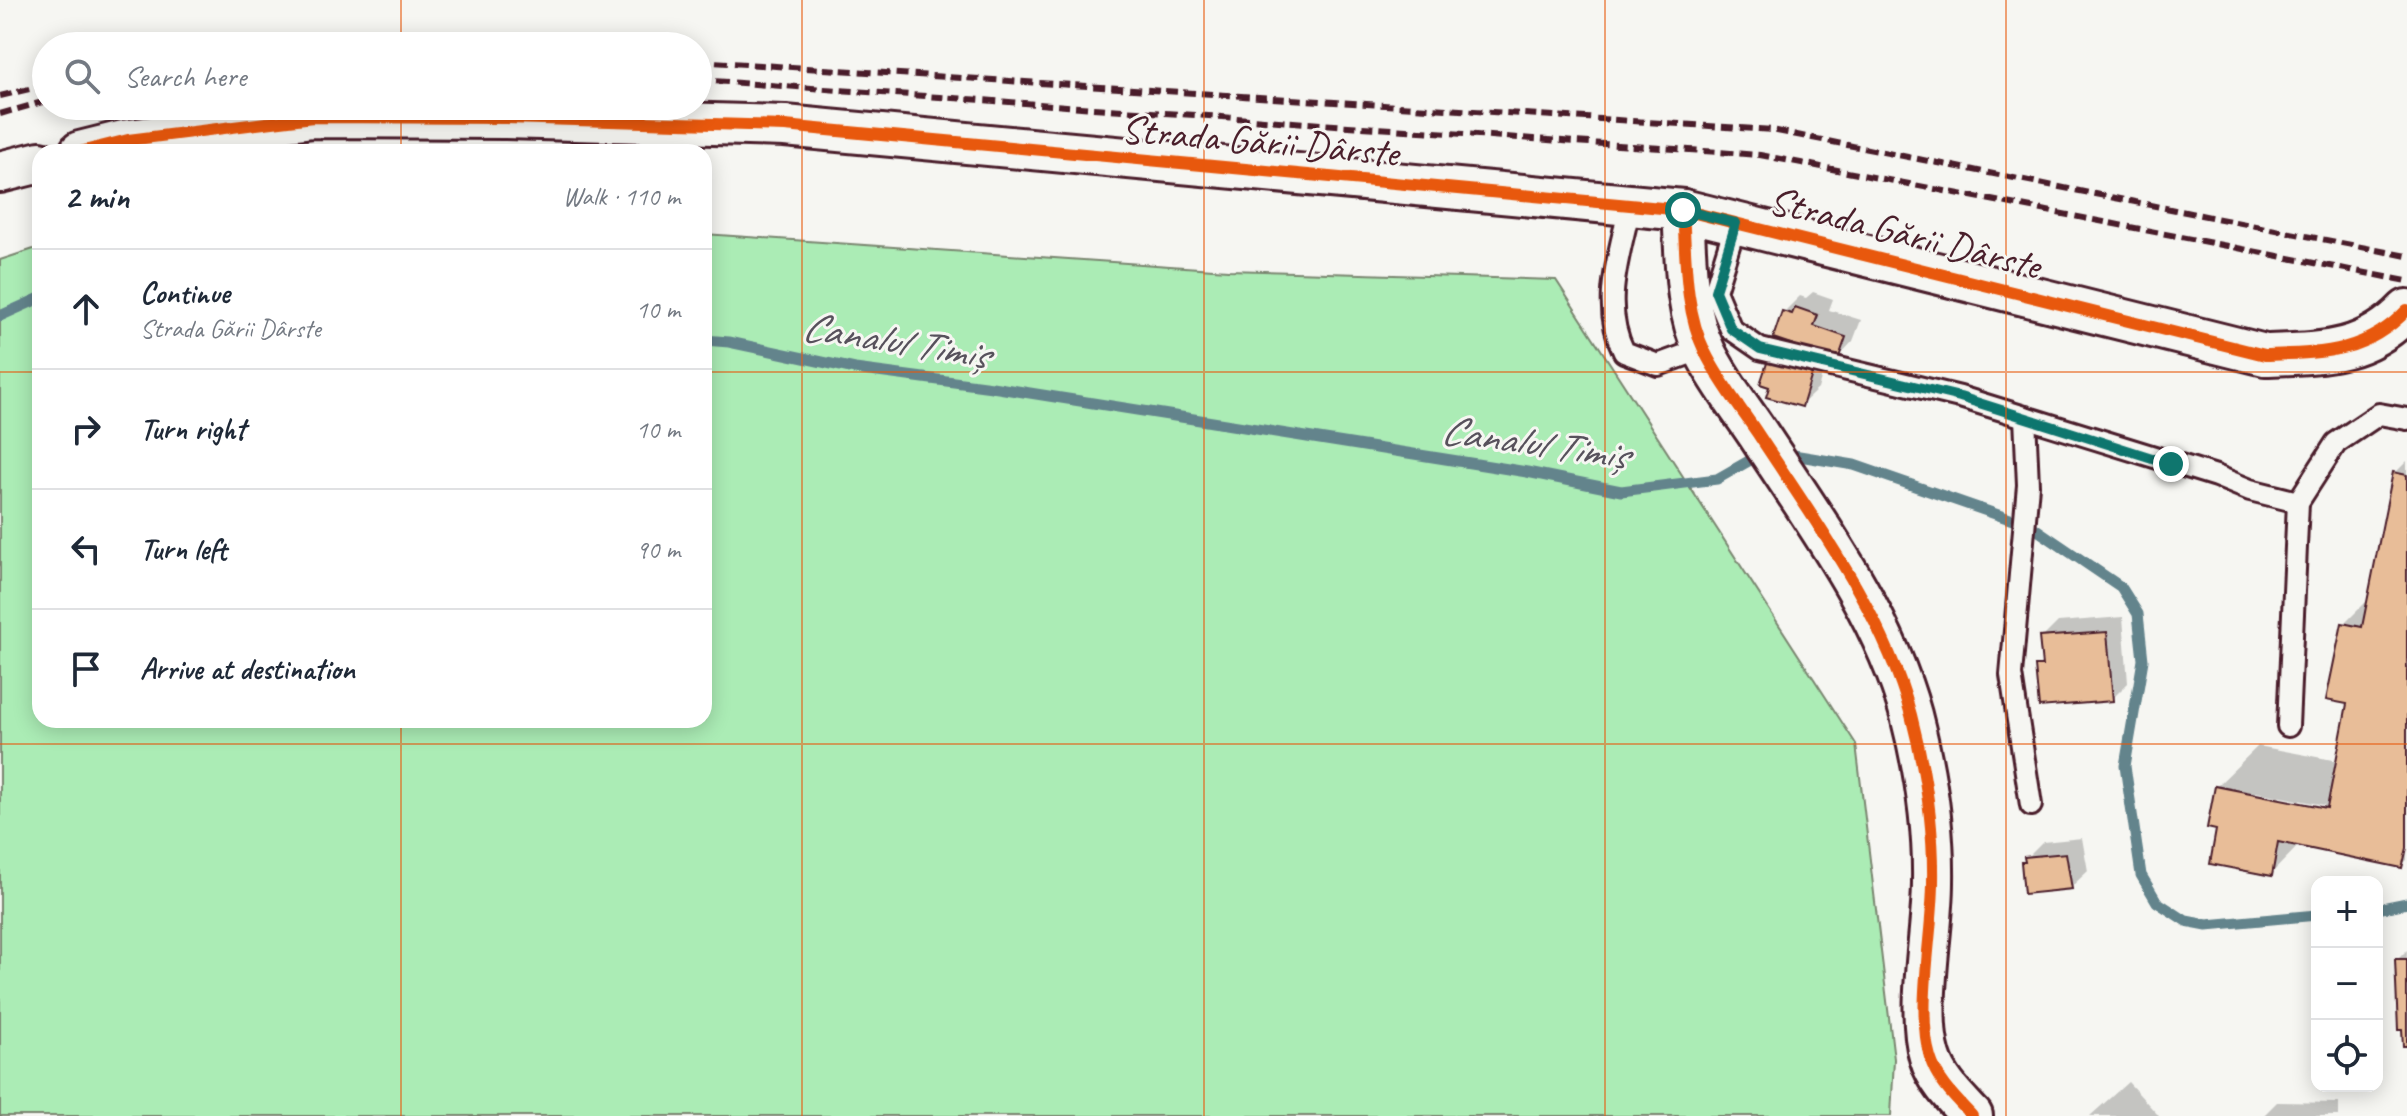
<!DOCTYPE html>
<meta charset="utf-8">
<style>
:root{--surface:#fff;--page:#f6f6f7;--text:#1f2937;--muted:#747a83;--line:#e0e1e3}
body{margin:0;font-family:Caveat,sans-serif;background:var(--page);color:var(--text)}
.controls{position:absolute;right:24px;bottom:24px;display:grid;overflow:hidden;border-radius:16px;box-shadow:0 4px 20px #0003}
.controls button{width:72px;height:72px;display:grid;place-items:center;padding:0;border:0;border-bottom:2px solid var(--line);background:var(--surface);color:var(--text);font:40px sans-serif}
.stop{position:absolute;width:24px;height:24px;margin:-18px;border:6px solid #0f766e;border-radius:50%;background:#fff}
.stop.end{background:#0f766e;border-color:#fff;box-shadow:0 2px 8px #0008}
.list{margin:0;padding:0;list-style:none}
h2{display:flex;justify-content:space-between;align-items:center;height:104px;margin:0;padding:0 32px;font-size:34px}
h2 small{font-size:26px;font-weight:400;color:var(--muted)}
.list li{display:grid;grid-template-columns:52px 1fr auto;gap:24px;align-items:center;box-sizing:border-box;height:120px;padding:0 32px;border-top:2px solid var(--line)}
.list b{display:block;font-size:30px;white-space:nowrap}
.list p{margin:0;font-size:26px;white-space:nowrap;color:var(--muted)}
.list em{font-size:26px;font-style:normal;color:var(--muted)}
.icon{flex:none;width:44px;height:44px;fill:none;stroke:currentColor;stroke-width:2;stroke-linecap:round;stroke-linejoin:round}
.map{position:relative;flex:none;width:2407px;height:1116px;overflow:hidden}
.search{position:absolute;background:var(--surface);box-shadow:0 4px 20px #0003;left:32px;top:32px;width:680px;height:88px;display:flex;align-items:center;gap:20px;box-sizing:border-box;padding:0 28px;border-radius:44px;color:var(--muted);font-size:30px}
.panel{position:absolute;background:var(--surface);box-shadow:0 4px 20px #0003;left:32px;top:144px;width:680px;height:584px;border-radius:24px}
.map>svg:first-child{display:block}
.green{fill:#abecb5;stroke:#7a8670;stroke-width:2}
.shadow{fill:#0003;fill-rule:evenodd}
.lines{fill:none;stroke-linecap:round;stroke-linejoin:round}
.stream{stroke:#64848c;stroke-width:11}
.building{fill:#e8bd98;stroke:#4a1f2b;stroke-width:2}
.lane-casing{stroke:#4a1f2b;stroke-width:26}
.street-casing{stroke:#4a1f2b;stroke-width:46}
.lane{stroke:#f6f6f2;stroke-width:20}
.street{stroke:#f6f6f2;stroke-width:40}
.rail{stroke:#4a1f2b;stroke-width:6;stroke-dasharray:12 6;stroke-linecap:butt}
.cycleway-casing{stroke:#f6f6f2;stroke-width:17}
.cycleway{stroke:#e8590c;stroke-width:12}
.route{stroke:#0f766e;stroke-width:10}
.grid{fill:none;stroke:#e8590c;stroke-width:2;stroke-opacity:0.55}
.labels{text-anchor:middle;stroke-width:6;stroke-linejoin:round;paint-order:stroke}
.street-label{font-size:40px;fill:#4a1f2b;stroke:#f6f6f2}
.water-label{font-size:42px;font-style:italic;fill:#57515c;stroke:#f6f6f2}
</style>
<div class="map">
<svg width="2407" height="1116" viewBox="0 0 2407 1116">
<rect width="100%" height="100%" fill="#f6f6f2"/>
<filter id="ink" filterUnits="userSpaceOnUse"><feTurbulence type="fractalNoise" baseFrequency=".0125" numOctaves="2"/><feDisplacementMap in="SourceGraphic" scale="16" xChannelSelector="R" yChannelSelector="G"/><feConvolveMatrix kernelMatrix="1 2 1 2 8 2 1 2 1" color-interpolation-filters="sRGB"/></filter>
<g filter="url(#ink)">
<polygon class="green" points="704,234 1228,270 1556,280 1856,744 1894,1059 1891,1116 0,1116 0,260 40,247 40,720 704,720"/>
<g class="shadow">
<polygon points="1813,292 1833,299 1829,310 1861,320 1853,341 1837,358 1828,355 1818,389 1801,405 1769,361 1810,352 1811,349 1784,312 1800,296 1806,298"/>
<path d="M2407,461V860L2401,865L2300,844L2271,874L2216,787L2258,746L2338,761L2349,703L2344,624L2370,598L2395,473ZM2256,792L2324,805V809L2256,796Z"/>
<polygon points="2123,617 2128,683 2112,699 2038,667 2043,661 2042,638 2058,622"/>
<polygon points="2082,838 2088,871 2071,887 2023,862 2043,842"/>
<polygon points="2407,950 2407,1044 2397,960"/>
<polygon points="2128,1082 2159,1116 2090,1116"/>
<polygon points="2277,1102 2339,1103 2339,1116 2263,1116"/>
</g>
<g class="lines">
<g class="stream">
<polyline points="0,316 40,298"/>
<polyline points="704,340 729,342 855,369 992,387 1527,472 1621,491 1717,479 1761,454"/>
<polyline points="1781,453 1854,465 2033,527 2121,587 2138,614 2143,660 2125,766 2141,875 2157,902 2186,921 2207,925 2317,915"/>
<polyline points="2377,909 2407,903"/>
</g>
</g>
<g class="building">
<polygon points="1795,307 1818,315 1814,326 1846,337 1838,360 1773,338 1782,311 1792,314"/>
<polygon points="1768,360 1812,374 1802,407 1766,397 1769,387 1760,384"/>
<polygon points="2393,472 2407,475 2407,848 2402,868 2278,842 2272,876 2210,864 2216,830 2207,828 2215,786 2327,808 2347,704 2326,700 2342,623 2362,627"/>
<polygon points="2107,632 2113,701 2039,707 2035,666 2042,666 2039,637"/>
<polygon points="2066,853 2072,889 2024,894 2021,862 2025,862 2024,857"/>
<polygon points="2395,959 2407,959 2407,1046 2403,1046 2402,1030 2398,1030"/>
</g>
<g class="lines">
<defs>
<g id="lane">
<path d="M1630,205C1620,255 1600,304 1624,352L1658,365L1710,346"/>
<polyline points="1736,223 1715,291 1731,329 1760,349 1960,397 2216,476 2250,490 2298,502"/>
<polyline points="2025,417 2028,485 2011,675 2031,805"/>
<polyline points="2288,726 2298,502 2336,443 2379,414 2407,419"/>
</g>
<g id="street">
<path d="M80,152L128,140L313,117L506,118L785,126L1683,210L2265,355C2322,353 2365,354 2407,310"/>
<polyline points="0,172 40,162"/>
<path d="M1683,210C1686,256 1684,309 1705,352C1719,381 1740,407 1758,434C1815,521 1883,612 1911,715C1925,769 1934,826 1933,882C1933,932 1916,1011 1930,1057C1937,1081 1956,1099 1972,1116"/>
</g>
</defs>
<use href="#lane" class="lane-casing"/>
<use href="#street" class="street-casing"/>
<use href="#lane" class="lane"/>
<use href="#street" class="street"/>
<g class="rail">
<polyline points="698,61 1772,130 2407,256"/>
<polyline points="698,80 1760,155 2407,281"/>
<polyline points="0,96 46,85"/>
<polyline points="0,114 46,101"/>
</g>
<defs>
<g id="cycleway">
<path d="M80,152L128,140L313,117L506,118L785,126L1683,210L2265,355C2322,353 2365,354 2407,310"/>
<path d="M1683,210C1686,256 1684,309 1705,352C1719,381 1740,407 1758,434C1815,521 1883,612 1911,715C1925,769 1934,826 1933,882C1933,932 1916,1011 1930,1057C1937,1081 1956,1099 1972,1116"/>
</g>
</defs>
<use href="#cycleway" class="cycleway-casing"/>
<use href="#cycleway" class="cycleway"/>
</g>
</g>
<g class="lines" filter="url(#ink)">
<polyline class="route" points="1683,210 1736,223 1715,291 1731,329 1760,349 1960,397 2171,464"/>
</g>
<path class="grid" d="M401,0V46M802,0V1116M1204,0V1116M1605,0V1116M2006,0V1116M401,106V152M0,372H40M704,372H2407M401,720V1116M0,744H2407"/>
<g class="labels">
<g class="street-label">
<text transform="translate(1260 140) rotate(5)" y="14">Strada Gării Dârste</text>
<text transform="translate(1905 232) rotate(14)" y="14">Strada Gării Dârste</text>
</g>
<g class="water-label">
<text transform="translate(895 339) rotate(9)" y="15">Canalul Timiș</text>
<text transform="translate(1534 441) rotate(8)" y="15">Canalul Timiș</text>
</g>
</g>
</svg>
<div class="controls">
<button>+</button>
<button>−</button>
<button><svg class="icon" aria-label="locate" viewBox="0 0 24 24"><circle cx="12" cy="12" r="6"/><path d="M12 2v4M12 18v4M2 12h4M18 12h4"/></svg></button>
</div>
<div class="stop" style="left:1683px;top:210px"></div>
<div class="stop end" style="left:2171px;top:464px"></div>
<div class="search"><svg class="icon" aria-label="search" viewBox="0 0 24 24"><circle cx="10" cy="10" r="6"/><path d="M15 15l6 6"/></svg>Search here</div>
<section class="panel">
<h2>2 min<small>Walk · 110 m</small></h2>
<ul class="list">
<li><svg class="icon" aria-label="ahead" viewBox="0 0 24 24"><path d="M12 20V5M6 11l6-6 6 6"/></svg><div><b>Continue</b><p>Strada Gării Dârste</p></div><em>10 m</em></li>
<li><svg class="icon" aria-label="right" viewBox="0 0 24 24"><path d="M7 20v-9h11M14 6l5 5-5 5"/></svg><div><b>Turn right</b></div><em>10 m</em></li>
<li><svg class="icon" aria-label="left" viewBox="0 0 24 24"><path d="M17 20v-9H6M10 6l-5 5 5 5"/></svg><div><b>Turn left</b></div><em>90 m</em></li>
<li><svg class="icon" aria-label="arrive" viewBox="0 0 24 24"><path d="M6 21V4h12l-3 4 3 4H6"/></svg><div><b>Arrive at destination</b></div></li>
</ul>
</section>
</div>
